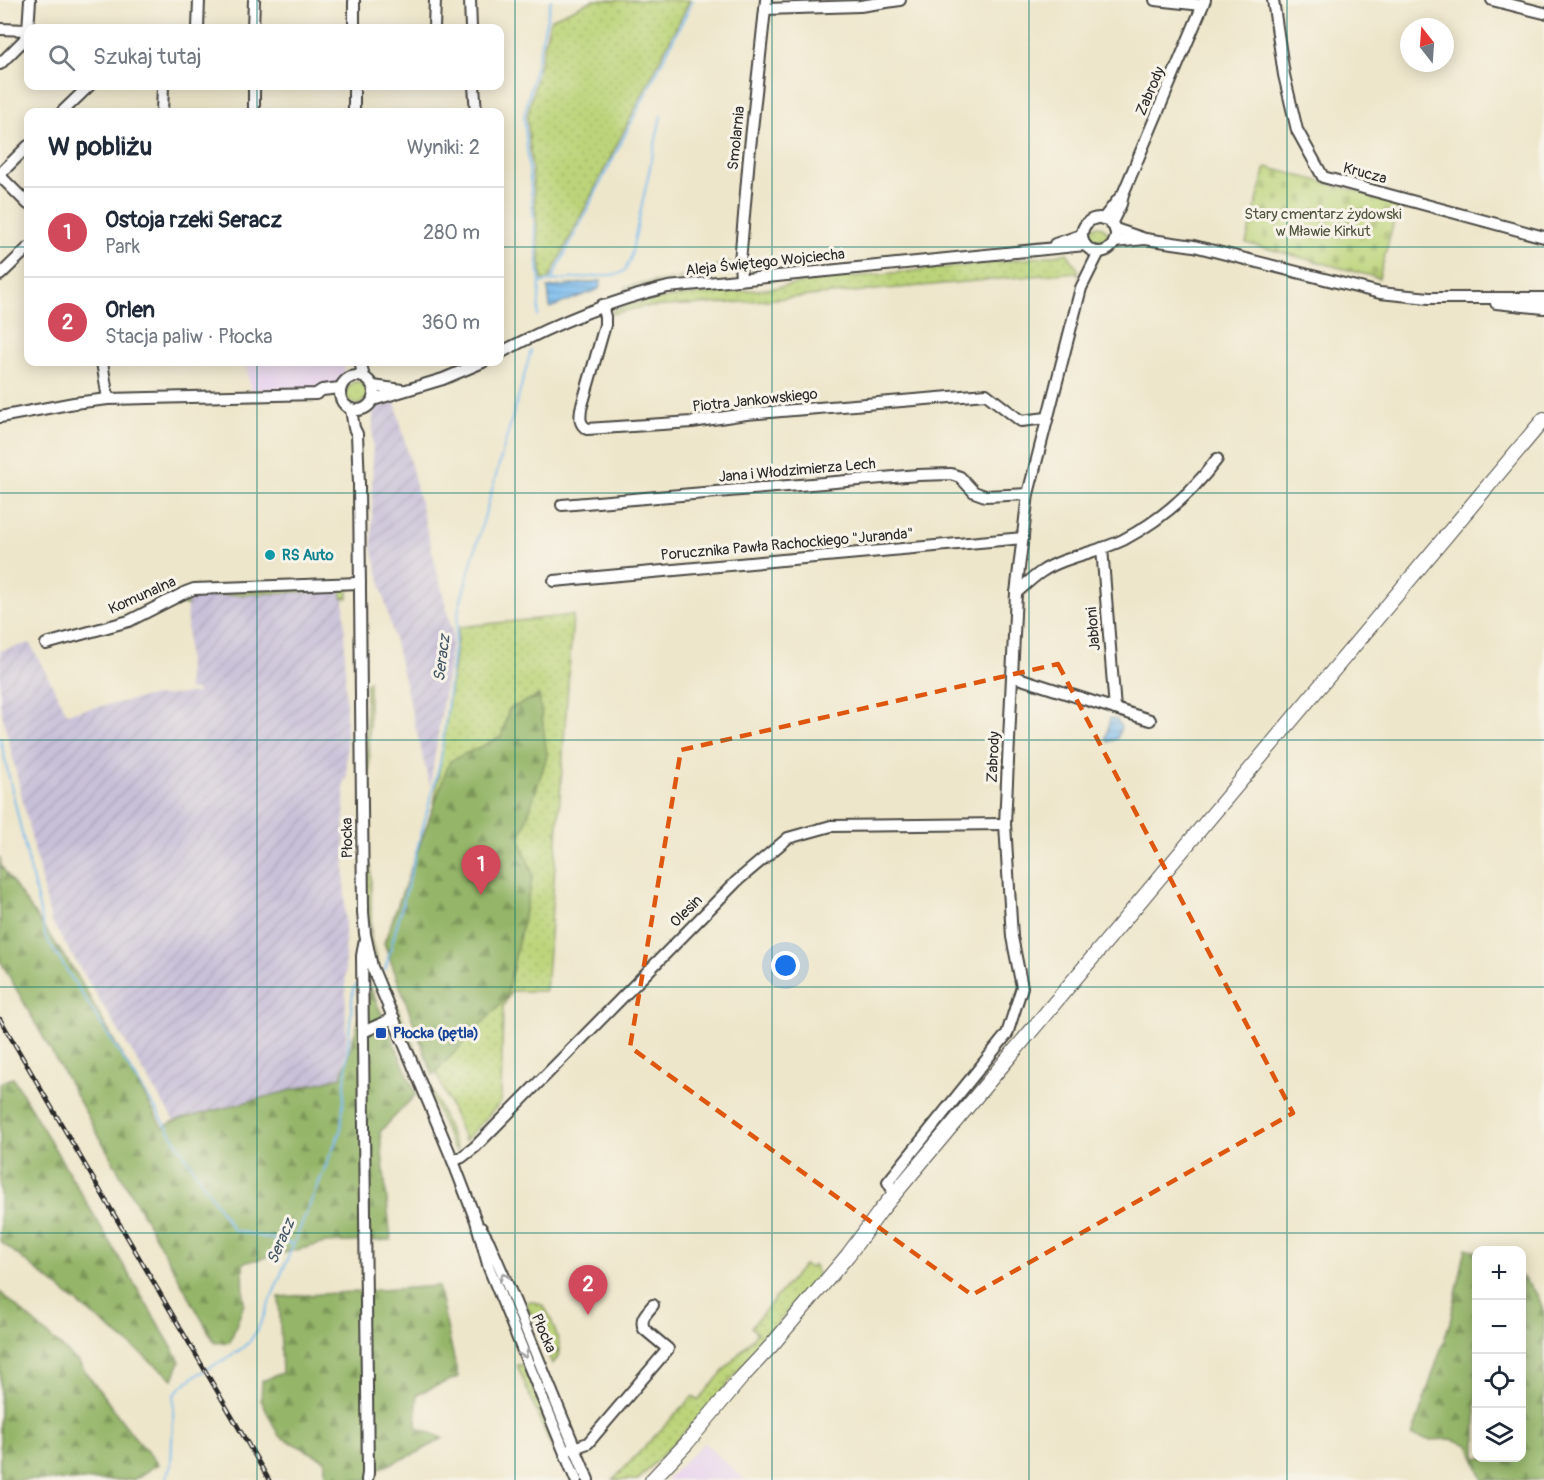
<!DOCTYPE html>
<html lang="pl">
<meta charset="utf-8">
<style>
:root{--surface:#fff;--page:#f2f2f3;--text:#1f2937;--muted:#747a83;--line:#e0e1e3;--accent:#d1495b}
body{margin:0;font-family:Pangolin,sans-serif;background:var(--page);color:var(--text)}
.controls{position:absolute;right:18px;bottom:18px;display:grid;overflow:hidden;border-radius:12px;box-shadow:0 3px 15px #0003}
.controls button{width:54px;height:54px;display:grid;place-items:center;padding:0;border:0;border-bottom:2px solid var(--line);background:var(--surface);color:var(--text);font:30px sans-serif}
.compass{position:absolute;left:1400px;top:18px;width:54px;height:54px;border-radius:50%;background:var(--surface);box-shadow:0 3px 15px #0003;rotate:343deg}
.you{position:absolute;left:786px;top:966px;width:21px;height:21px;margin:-15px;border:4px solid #fff;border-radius:50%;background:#1a73e8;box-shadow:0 0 0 9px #1a73e833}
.badge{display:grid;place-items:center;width:39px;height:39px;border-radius:50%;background:var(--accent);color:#fff;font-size:20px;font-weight:700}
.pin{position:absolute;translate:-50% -50px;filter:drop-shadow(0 2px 3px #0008)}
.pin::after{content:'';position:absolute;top:32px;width:21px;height:18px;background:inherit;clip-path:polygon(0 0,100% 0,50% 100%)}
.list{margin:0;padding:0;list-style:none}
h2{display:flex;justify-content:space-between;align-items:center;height:78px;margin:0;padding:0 24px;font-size:26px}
h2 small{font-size:20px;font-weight:400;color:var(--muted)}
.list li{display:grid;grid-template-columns:39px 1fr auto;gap:18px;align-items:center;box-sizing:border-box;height:90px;padding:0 24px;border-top:2px solid var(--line)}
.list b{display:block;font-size:22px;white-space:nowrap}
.list p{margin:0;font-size:20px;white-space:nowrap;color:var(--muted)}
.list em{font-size:20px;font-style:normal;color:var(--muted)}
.icon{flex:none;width:33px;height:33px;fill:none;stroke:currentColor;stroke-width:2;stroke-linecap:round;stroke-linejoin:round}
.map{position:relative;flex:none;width:1544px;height:1480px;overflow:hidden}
.search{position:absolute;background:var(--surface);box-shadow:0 3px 15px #0003;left:24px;top:24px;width:480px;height:66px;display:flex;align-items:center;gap:15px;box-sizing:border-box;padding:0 21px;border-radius:12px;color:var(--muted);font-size:22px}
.panel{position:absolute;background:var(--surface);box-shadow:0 3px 15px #0003;left:24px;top:108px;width:480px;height:258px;border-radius:12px}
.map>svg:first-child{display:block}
.built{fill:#e7d2ef}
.industrial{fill:url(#industrial-furrows)}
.grass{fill:url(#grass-dots);stroke:#748052;stroke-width:1.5}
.forest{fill:url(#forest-firs);stroke:#60704a;stroke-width:1.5}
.cemetery{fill:url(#cemetery-stones);stroke:#748052;stroke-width:1.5}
.water{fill:url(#water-rules);stroke:#52748d;stroke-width:1.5}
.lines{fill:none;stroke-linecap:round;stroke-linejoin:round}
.stream{stroke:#7abcef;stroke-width:2}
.minor-casing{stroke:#484743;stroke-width:14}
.major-casing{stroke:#484743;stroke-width:16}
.minor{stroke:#fff;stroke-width:10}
.major{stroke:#fff;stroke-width:14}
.rail-casing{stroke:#2b2b2b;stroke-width:4.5}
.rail{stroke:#f7f3e8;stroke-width:2;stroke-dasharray:7;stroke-linecap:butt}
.oneway{stroke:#a0a0a0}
.marked{fill:none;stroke:#df570e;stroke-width:4.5;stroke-dasharray:12 8;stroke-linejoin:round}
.grid{fill:none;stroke:#0f766e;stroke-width:1.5;stroke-opacity:0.55}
.culture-dot{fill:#0f9aa8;stroke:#f7f3e8;stroke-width:2}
.transit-dot{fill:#1a4fb4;stroke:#f7f3e8;stroke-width:2}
.labels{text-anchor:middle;stroke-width:6;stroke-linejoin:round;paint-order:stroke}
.street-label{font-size:15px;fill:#2b2b2b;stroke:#f7f3e8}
.park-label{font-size:15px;fill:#4f553e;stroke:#f7f3e8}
.culture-label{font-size:15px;font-weight:bold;fill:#0d838f;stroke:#f7f3e8;text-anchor:start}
.transit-label{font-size:15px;font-weight:bold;fill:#164399;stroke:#f7f3e8;text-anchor:start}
.water-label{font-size:16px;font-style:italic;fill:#435666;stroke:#f7f3e8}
</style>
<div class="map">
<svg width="1544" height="1480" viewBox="0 0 1544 1480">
<defs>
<pattern id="industrial-furrows" width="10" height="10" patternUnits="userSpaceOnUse" patternTransform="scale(1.5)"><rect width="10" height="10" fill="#c8bfd8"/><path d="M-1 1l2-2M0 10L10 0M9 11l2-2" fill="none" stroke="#aca4ba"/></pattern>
<pattern id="grass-dots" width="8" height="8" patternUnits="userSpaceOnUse" patternTransform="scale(1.5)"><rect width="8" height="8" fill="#bcd479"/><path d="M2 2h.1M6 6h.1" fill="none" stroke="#a2b669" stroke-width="1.8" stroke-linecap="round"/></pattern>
<pattern id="forest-firs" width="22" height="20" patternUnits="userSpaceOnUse" patternTransform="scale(1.5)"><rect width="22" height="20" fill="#95b669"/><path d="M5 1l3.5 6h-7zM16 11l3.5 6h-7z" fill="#7a9457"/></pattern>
<pattern id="cemetery-stones" width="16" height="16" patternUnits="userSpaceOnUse" patternTransform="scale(1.5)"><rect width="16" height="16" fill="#bcd479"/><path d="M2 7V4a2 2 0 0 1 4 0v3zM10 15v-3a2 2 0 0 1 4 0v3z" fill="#a2b669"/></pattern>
<pattern id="water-rules" width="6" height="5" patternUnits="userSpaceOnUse" patternTransform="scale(1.5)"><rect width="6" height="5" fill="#7abcef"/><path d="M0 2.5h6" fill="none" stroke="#6499c2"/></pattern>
</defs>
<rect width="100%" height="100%" fill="#f7f3e8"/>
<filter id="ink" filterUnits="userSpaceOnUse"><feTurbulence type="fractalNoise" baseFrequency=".0167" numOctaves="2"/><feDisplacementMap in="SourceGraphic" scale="12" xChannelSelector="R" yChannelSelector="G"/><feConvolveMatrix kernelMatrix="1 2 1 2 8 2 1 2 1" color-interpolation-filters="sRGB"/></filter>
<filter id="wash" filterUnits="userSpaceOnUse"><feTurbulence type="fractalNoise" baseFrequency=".008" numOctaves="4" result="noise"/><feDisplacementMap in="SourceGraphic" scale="24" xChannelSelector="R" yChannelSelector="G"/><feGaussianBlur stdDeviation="1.35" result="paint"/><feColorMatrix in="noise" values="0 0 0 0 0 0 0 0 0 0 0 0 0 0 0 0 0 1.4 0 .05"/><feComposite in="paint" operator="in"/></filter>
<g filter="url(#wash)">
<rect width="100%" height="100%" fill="#eee6ca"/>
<g class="built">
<polygon points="245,362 344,362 344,388 251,390"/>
<polygon points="704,1443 745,1480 666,1480"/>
</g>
<g class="industrial">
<polygon points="394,397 453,635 430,787 372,548 373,404"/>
<polygon points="344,590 347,780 344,779 346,1051 341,1077 174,1121 51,921 0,704 0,651 30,643 67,713 147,697 198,693 197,690 188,690 187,597"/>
</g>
<g class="grass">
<polygon points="593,0 690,0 549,279 542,280 527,117 550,21 553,18"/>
<circle cx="1098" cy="236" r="10"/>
<path d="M1067,253L1079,271L1078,276L1076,272L731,303L642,307L612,314L613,310C662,294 715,294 766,289C785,287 803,282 821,280C903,271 985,266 1067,253Z"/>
<path d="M727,262L732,264V267L718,273L673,279L624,288C649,281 675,280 700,274C710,272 717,264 727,262Z"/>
<circle cx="357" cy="393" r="11"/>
<polygon points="348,586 348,598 342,598 341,590 187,597 187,605 175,605 174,603 188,594"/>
<polygon points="573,615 546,991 511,991 503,1007 501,1102 465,1141 398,981 390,956 430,834 459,627"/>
<polygon points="369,681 370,839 367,837 366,684"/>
<path d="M367,866H371V941L379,970L386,987L397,1005L458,1152L452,1146L384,984C367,941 367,911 367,866Z"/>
<polygon points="804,1265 809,1268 814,1265 816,1266 817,1276 711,1404 638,1480 613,1480 693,1396 698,1400 757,1333 751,1327"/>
<path d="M530,1301C535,1302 540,1303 544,1307C550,1313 559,1340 560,1349L552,1352L554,1354L560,1350L557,1359L552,1364L526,1303Z"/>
<polygon points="517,1365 523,1365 524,1367 557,1445 553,1451"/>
</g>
<g class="forest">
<polygon points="539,695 547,756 520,840 533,875 506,998 433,1075 384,943 450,761 501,737 509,709"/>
<polygon points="0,857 1,866 77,975 163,1128 174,1121 341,1077 370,987 416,1094 380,1132 391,1240 325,1243 243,1263 244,1304 230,1342 215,1343 0,960"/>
<polygon points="13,1078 180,1361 173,1379 0,1241 0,1083"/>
<polygon points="1466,1248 1476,1251 1476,1458 1522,1458 1522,1277 1538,1296 1544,1313 1544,1480 1483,1480 1469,1445 1451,1439 1429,1440 1412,1436 1450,1322"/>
<polygon points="438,1286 458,1377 417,1394 416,1427 443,1438 419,1452 376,1470 370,1480 327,1480 325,1460 279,1436 261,1400 262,1381 282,1373 279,1297"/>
<polygon points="0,1292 78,1362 132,1434 158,1464 133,1480 0,1480"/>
</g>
<polygon class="cemetery" points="1266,167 1399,202 1379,278 1246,243"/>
<g class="water">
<polygon points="601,281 599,289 550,308 548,288"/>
<polygon points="1110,718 1117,720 1121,727 1117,739 1108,742 1106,738"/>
</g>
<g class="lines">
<g class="stream">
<polyline points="551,281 619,274 625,270 630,260 661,116"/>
<polyline points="540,283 551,281 693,0"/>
<polyline points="538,316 540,283 524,117 551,0"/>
<polyline points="0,738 46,938 233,1230 293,1244"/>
<polyline points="385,970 441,759 459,607 531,351"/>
<path d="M165,1480L171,1465L174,1395C193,1370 226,1364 248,1343C255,1336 259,1326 263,1318L341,1129L353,989L358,984"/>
</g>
</g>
</g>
<g filter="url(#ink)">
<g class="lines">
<defs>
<g id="minor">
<polyline points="354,0 354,28"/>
<polyline points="470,0 471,28"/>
<polyline points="1155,0 1202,5"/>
<polyline points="1273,0 1284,75 1297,130 1323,177 1544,237"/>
<polyline points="1492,0 1544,13"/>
<polyline points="765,9 860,6 900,0"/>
<polyline points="198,28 199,0"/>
<polyline points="253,28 254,0"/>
<polyline points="434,28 435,0"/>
<polyline points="0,29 28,30"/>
<polyline points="0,64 24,40 28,30 30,0"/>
<polyline points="254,86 254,112"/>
<polyline points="354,86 354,112"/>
<polyline points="474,86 476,112"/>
<polyline points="62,112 89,86"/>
<polyline points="162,112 163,86"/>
<polyline points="0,174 28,146"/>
<polyline points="0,176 28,204"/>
<circle cx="1099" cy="235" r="17"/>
<polyline points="1103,219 1121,196"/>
<polyline points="1111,224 1121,204 1123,194 1205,0"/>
<polyline points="1115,229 1145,239 1194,246 1380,293 1429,298 1544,298"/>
<polyline points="1114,242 1145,239"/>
<polyline points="1055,244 1081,235"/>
<polyline points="0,275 28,248"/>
<polyline points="741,279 740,262 749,157 766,0"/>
<polyline points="1496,303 1544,308"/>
<path d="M602,305L605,317V325L581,409C580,418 579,424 587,429L692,422L746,414L986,394L1021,421L1047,418"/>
<path d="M500,353C554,324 608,301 668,287L1085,245"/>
<polyline points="102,362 108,399"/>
<polyline points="360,362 364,377"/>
<circle cx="357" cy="393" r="17"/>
<polyline points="373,386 402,390"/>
<polyline points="373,400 443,379 483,362"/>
<polyline points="351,409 354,428 357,434 359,484 363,912 365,934 372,967 453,1161 476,1221 489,1268 576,1480"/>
<polyline points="0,417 74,403 108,399 316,394 322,390 340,388"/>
<polyline points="562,505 918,475 951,474 960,477 974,492 985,496 1028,494"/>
<polyline points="1102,548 1115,709"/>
<polyline points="554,581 1023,538"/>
<path d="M1016,593C1024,586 1032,578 1041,572C1065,556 1096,553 1123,540C1161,520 1192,493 1217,459"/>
<polyline points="46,644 129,621 186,592 194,589 360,583"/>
<polyline points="1012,676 1150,720"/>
<polyline points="364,944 362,956 368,1473 367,1480"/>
<polyline points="363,1032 394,1018"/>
<polyline points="453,1161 462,1157 475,1147 737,881 788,838 831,826 1005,824"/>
<polyline points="895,1194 888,1182 1007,1034 1022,987 1012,937 1005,824 1016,593 1028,494 1081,288 1099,252"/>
<polyline points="481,1228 489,1242 515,1302 588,1480"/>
<path d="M571,1449L588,1443L668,1349L644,1329C639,1318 647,1313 653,1305"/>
</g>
<polyline id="major" points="652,1480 687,1443 742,1377 771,1346 848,1255 881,1210 1544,419"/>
</defs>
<use href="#minor" class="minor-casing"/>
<use href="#major" class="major-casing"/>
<use href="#minor" class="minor"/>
<use href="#major" class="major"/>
<defs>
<polyline id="rail" points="0,1019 269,1480"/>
</defs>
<use href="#rail" class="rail-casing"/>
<use href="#rail" class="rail"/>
</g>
<defs><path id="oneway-chevron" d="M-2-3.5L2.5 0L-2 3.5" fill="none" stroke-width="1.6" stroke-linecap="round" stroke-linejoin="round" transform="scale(1.5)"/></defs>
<g class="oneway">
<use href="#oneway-chevron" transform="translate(504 1277) rotate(-113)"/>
<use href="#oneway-chevron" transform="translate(524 1354) rotate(68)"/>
</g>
</g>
<path class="marked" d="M1058,664L1293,1113L972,1295L630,1047L681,750Z"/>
<path class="grid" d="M257,0V28M515,0V1480M772,0V1480M1029,0V1480M1287,0V1480M257,86V112M0,247H28M500,247H1544M257,362V1480M0,493H1544M0,740H1544M0,987H1544M0,1233H1544"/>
<circle class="culture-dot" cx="270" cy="555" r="6"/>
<rect class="transit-dot" x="375" y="1027" width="12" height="12" rx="3"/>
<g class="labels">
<g class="street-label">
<text transform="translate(1150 91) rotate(-67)" y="5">Zabrody</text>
<text transform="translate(736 138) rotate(-84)" y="5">Smolarnia</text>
<text transform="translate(1365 173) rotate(15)" y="5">Krucza</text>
<text transform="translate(765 262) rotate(-6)" y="5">Aleja Świętego Wojciecha</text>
<text transform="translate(755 400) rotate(-6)" y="5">Piotra Jankowskiego</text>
<text transform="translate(797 470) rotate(-5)" y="5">Jana i Włodzimierza Lech</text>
<text transform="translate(787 544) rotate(-5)" y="5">Porucznika Pawła Rachockiego "Juranda"</text>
<text transform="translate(142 595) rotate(-24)" y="5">Komunalna</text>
<text transform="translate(1093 629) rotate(-95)" y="5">Jabłoni</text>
<text transform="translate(993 757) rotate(-87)" y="5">Zabrody</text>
<text transform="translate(347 838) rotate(-91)" y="5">Płocka</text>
<text transform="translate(686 911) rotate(-45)" y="5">Olesin</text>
<text transform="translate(544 1333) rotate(67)" y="5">Płocka</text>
</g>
<g class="park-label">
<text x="1323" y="219">Stary cmentarz żydowski<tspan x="1323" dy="17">w Mławie Kirkut</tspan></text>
</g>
<g class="culture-label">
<text x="282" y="560">RS Auto</text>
</g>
<g class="transit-label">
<text x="393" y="1038">Płocka (pętla)</text>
</g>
<g class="water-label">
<text transform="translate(441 658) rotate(-83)" y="6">Seracz</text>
<text transform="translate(280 1241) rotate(-67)" y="6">Seracz</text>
</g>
</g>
</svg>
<div class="controls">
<button>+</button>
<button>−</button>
<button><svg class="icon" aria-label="locate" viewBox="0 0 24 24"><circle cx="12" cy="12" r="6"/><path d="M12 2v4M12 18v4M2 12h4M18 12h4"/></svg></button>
<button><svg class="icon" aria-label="layers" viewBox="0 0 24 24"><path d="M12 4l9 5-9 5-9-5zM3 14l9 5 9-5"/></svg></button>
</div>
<svg class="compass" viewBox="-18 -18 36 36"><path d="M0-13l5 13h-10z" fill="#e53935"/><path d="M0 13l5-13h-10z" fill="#747a83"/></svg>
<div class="you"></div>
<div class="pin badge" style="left:481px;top:895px">1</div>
<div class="pin badge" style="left:588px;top:1315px">2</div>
<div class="search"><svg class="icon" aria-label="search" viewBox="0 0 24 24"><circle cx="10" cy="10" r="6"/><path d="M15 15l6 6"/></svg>Szukaj tutaj</div>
<section class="panel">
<h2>W pobliżu<small>Wyniki: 2</small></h2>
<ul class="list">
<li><span class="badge">1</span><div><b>Ostoja rzeki Seracz</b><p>Park</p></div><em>280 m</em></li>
<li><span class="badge">2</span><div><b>Orlen</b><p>Stacja paliw · Płocka</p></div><em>360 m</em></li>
</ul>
</section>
</div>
